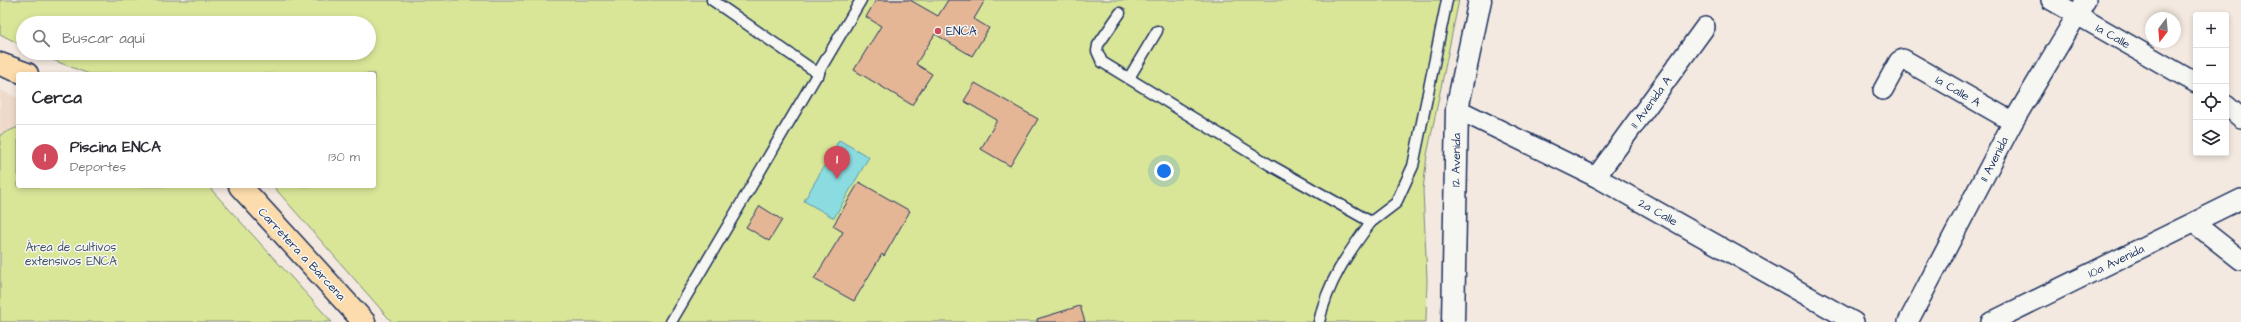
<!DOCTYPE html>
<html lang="es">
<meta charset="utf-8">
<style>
:root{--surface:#fff;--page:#f2f2f3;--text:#2b2b33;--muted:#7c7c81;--line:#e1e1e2;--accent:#d1495b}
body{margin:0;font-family:"Architects Daughter",sans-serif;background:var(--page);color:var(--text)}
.controls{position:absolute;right:12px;top:12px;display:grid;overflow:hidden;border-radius:4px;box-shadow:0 2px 6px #0003}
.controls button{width:36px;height:36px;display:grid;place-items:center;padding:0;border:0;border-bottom:1px solid var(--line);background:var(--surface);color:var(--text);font:20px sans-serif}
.compass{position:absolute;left:2145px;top:12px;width:36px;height:36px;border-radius:50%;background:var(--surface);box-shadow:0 2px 6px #0003;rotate:196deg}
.you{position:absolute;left:1164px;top:171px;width:14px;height:14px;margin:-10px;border:3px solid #fff;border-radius:50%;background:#1a73e8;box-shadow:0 0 0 6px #1a73e833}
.badge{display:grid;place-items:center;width:26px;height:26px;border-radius:50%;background:var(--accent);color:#fff;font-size:13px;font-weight:700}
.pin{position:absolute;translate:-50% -33px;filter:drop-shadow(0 1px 2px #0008)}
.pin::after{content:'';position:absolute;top:21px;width:14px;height:12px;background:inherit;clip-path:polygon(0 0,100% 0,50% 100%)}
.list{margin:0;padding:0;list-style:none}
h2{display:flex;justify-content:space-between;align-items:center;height:52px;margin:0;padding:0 16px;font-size:17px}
h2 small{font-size:13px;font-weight:400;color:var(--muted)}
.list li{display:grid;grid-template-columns:26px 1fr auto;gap:12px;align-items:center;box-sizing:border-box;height:64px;padding:0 16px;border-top:1px solid var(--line)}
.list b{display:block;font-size:15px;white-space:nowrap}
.list p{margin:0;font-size:13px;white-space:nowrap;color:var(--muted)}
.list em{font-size:13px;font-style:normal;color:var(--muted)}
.icon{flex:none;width:22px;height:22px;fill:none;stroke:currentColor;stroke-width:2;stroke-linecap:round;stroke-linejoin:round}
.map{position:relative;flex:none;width:2241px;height:322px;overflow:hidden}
.search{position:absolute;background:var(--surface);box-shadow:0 2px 6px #0003;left:16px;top:16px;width:360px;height:44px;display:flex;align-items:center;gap:10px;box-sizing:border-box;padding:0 14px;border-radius:22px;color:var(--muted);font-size:15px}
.panel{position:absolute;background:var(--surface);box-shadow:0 2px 6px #0003;left:16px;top:72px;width:360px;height:116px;border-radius:4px}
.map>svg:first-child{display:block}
.built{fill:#efdaca}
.green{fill:#d9e698;stroke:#7a8a7b}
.water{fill:#8bdce1;stroke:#5e97ad}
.building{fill:#e5b696;stroke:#1b2f5e}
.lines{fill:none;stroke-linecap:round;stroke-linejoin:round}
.service-casing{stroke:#1b2f5e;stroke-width:13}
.minor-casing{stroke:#1b2f5e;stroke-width:22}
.secondary-casing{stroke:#1b2f5e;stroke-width:25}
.primary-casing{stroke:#1b2f5e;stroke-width:25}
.service{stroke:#f6f6f2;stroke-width:10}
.minor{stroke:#f6f6f2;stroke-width:19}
.secondary{stroke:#f6f6f2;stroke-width:22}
.primary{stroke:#fcdcac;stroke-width:22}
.poi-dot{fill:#d1495b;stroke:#f6f6f2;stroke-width:1.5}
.labels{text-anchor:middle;stroke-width:3;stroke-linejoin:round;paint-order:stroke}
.poi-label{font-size:12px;fill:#1b2f5e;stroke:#f6f6f2;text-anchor:start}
.street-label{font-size:12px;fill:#1b2f5e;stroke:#f6f6f2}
.park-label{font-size:12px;fill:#41546a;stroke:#f6f6f2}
</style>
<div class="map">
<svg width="2241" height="322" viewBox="0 0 2241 322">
<rect width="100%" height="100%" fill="#f3e9e0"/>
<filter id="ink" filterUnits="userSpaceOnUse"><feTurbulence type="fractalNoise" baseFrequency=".025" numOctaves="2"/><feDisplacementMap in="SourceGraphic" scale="8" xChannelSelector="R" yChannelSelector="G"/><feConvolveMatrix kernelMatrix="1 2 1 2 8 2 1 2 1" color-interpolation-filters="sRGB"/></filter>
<g filter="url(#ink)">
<polygon class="built" points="0,90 18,98 18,127 0,135"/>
<g class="green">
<polygon points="0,0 1459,0 1427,155 1423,190 1427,279 1426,322 392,322 273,186 374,186 374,74 89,74 35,53 369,53 369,23 23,23 23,46 0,34"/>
<polygon points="18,127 18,186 208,186 332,322 0,322 0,135"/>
</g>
<polygon class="water" points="839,140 869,157 834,218 804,201"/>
<g class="building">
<polygon points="876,0 910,0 938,16 948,0 985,0 974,19 989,28 972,56 935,34 916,64 932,74 912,105 854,70 881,26 866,17"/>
<polygon points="975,83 1038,119 1010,166 981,149 997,120 964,101"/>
<polygon points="859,182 910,211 884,256 882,254 854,301 814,279 843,232 833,226"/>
<polygon points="760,206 782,220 769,241 746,227"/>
<polygon points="1080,306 1085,322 1037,322 1037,319"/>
</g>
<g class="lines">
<defs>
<g id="service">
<polyline points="712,0 819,74"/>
<polyline points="1120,13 1098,45 1097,51 1102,62 1270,165 1371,222 1396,203 1413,166 1447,0"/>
<polyline points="1129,78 1157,31"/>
<polyline points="671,322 861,0"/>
<path d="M1319,322C1327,283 1348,253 1371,222"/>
</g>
<g id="minor">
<polyline points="2051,0 2196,83"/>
<polyline points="1883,90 1899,61 1903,59 2013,122"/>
<polyline points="2226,105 2241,118"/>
<polyline points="1457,109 1596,177 1854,322"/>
<polyline points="1596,177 1705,27"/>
<polyline points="2194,223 2241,260"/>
<polyline points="1908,322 2013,122 2086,0"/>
<polyline points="1991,322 2241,199"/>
</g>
<polyline id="secondary" points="1453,322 1457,109 1480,0"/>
<g id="primary">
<polyline points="0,64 27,74"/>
<polyline points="240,186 364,322"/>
</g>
</defs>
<use href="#service" class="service-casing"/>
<use href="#minor" class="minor-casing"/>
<use href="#secondary" class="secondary-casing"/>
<use href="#primary" class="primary-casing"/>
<use href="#service" class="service"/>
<use href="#minor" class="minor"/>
<use href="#secondary" class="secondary"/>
<use href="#primary" class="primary"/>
</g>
</g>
<circle class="poi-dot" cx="938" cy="31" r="4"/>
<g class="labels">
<g class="poi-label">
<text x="946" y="35">ENCA</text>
</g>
<g class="street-label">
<text transform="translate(2113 36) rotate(30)" y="4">1a Calle</text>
<text transform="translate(1958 91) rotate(30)" y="4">1a Calle A</text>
<text transform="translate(1651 102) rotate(-54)" y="4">11 Avenida A</text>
<text transform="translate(1994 159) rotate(-63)" y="4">11 Avenida</text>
<text transform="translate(1456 160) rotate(-89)" y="4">12 Avenida</text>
<text transform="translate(1658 212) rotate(29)" y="4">2a Calle</text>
<text transform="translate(302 254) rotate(47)" y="4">Carretera a Bárcena</text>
<text transform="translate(2116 261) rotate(-26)" y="4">10a Avenida</text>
</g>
<g class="park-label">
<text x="71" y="251">Área de cultivos<tspan x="71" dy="14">extensivos ENCA</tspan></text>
</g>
</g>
</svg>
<div class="controls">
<button>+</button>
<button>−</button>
<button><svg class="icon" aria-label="locate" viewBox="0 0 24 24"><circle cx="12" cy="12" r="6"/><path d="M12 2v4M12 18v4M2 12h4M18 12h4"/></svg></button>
<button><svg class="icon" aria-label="layers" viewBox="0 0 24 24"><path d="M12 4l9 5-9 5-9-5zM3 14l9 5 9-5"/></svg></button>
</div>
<svg class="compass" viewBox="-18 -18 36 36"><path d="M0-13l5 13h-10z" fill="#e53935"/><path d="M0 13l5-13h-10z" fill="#7c7c81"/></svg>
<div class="you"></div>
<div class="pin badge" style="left:837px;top:179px">1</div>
<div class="search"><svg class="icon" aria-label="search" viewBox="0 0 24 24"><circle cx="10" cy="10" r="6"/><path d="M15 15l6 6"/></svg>Buscar aquí</div>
<section class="panel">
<h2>Cerca<small></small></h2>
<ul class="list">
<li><span class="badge">1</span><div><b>Piscina ENCA</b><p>Deportes</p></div><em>130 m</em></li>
</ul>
</section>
</div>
